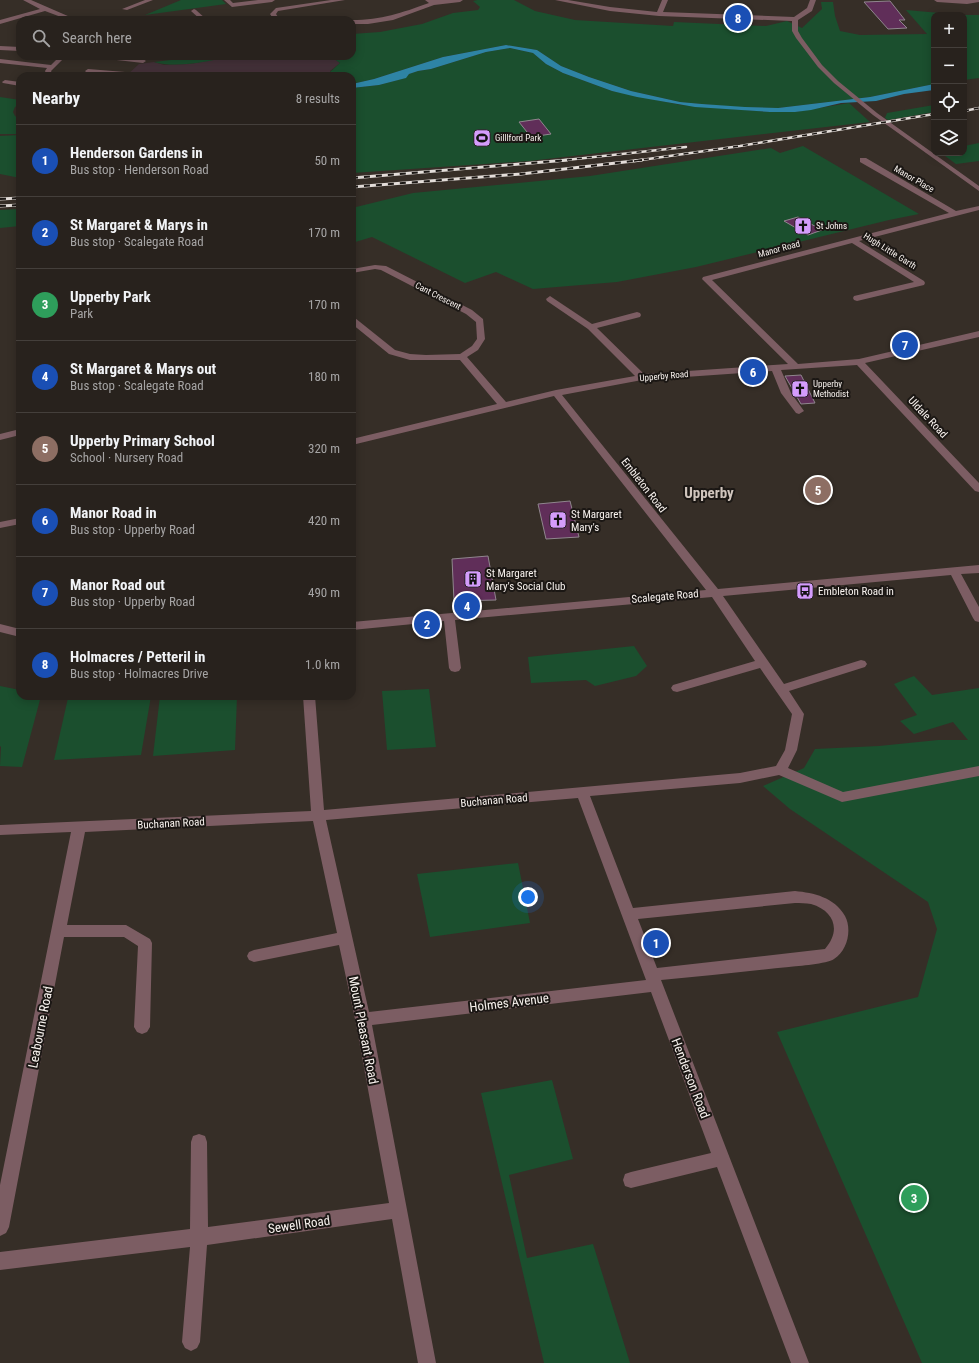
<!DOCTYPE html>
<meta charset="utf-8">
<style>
:root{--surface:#28221d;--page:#302a26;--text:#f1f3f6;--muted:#a5a4a4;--line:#443f3b;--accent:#d49cfc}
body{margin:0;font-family:"Roboto Condensed",sans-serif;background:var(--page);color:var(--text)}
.controls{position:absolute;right:12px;top:12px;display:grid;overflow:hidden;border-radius:8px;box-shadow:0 2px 10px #0003}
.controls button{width:36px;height:36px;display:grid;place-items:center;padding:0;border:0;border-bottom:1px solid var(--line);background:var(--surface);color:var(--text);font:20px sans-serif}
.you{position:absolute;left:528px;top:897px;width:14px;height:14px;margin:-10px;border:3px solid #fff;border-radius:50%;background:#1a73e8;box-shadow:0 0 0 6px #1a73e833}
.badge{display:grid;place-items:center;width:26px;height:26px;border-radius:50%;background:var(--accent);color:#fff;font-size:13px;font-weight:700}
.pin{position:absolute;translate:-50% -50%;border:2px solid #fff;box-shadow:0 1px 4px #0006}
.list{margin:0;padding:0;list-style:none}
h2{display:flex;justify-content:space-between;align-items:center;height:52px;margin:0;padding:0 16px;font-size:17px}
h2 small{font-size:13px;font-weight:400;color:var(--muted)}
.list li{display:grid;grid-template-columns:26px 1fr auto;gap:12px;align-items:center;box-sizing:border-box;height:72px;padding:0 16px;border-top:1px solid var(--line)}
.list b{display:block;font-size:15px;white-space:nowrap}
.list p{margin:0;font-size:13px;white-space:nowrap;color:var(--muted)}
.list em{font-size:13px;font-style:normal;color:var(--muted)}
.icon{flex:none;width:22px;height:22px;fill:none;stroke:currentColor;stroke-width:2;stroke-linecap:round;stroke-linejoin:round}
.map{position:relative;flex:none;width:979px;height:1363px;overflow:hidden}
.search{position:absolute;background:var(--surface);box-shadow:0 2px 10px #0003;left:16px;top:16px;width:340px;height:44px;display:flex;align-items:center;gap:10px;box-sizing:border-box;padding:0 14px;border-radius:12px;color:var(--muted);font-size:15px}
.panel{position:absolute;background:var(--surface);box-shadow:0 2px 10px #0003;left:16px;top:72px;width:340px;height:628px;border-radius:12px}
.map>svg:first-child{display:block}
.industrial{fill:#443139}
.green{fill:#1b4f2e}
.water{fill:#2e84a5}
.building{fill:#602e59;stroke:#90868e}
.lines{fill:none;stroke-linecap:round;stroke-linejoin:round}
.minor{fill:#7c5d63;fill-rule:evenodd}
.rail-far1-casing{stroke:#e3ddd9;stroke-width:2.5}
.rail-casing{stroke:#e3ddd9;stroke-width:3}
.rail-far1{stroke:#1b1714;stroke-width:1.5;stroke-dasharray:5;stroke-linecap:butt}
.rail{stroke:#1b1714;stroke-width:2;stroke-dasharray:6;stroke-linecap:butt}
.labels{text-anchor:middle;stroke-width:4;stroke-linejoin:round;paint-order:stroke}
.far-poi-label{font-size:9px;fill:#f8f2ee;stroke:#1b1714;text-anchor:start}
.far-street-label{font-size:9px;fill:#f8f2ee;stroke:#1b1714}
.street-label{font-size:11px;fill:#f8f2ee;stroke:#1b1714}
.poi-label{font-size:11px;fill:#f8f2ee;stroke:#1b1714;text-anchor:start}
.near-street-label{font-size:13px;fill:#f8f2ee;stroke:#1b1714}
.district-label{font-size:15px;font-weight:bold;fill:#d0c5bd;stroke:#1b1714}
</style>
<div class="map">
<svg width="979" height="1363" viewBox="0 0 979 1363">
<rect width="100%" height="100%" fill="#362e27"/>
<polygon class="industrial" points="236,56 334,56 333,58 340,63 330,71 332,76 126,76 139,64 154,62 164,65 190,64"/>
<g class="green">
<polygon points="181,0 222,0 226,4 145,15"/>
<polygon points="477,0 514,0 535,11 575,20 673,26 674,22 766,26 787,21 802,28 822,9 821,2 833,2 835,16 840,31 860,35 927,34 906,10 963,15 934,15 934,84 870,97 778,108 735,107 680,102 631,91 589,77 561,66 537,50 506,45 443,57 374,79 352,84 352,76 332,76 330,72 340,63 333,58 334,56 352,56 352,52 356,51 355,44 352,44 352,34 380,32 422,24 453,13 478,10 480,7 473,1"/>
<polygon points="964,15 979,15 979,78 964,80"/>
<polygon points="510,48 533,53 546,64 563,73 612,91 681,105 770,112 795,112 849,103 870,122 529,161 352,173 352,88 379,85 405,78 409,74 418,71 431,69 486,52"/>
<path d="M203,56H236C211,60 178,69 154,62Z"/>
<polygon points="0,97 20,100 20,103 15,107 13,112 15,116 20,119 20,134 0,134"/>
<polygon points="934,105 934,112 888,120 885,118 887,113"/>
<polygon points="20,135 20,178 0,174 0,136"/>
<polygon points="979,143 979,161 956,164 941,153 964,153 964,146"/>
<polygon points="803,146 919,214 889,220 696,267 617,282 533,289 496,272 465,283 372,237 352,243 352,208 413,193 590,176 771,148 780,153"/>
<polygon points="20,209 20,226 0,228 0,210"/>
<polygon points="634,646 647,666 636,676 595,686 586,680 531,683 528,657"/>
<polygon points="914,676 932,695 979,688 979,1363 922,1363 777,1032 918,997 937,929 928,902 790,809 763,786 804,768 815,749 879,746 938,740 968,740 953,722 914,734 900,721 917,715 894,684"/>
<polygon points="0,686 20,690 20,696 41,696 22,767 0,766 1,747 0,746"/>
<polygon points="429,689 436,747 387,750 382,691"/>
<polygon points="113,696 151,696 141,755 54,760 68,698"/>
<polygon points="160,696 237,696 235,750 153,756"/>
<polygon points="518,863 530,923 430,937 417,874"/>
<polygon points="552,1080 573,1159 509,1175 527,1258 593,1244 630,1363 544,1363 481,1093"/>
</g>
<polygon class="water" points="506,45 537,50 561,66 589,77 631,91 680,102 702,104 745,107 778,108 870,97 934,84 934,90 904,94 876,101 841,103 811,110 795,112 770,112 695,107 637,97 612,91 563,73 546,64 533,53 510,48 486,52 431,69 418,71 409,74 406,78 379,85 352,88 352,84 374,79 443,57"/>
<g class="building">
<polygon points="890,1 905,20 899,20 907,28 888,29 864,2"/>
<polygon points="539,119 551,134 531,137 519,122"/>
<polygon points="798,217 822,230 808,235 784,221"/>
<polygon points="801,375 815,403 801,404 785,376"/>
<polygon points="570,501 579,537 546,539 538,504"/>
<polygon points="488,556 496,600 454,601 452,559"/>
</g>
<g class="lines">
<g class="minor">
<polygon points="23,0 31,0 77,20 69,20 45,11 0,24 0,20 40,9"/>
<polygon points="145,0 153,0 127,10 122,9"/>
<polygon points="224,0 230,0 233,3 258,0 275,0 272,2 232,7"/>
<polygon points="331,0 345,0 278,11 276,14 280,20 274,20 270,14 276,8"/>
<path d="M425,0H463L460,2L434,5L393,20L368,24H352V20C382,20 401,13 429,3Z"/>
<polygon points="555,0 568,0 610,7 657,12 662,0 668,0 663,12 794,17 807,8 810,0 816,0 812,11 798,20 798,31 802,38 822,65 838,81 877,113 979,186 979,191 873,115 834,83 818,67 796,38 792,31 792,21 659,16 610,11"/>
<polygon points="934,0 979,0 979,2 967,4 937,2"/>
<polygon points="194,9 196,10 207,20 201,20 191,11"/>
<polygon points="0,46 20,47 20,51 0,50"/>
<polygon points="60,56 66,56 51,71 53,76 47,76 45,71 47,68 0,63 0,59 51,65"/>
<polygon points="96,56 115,56 143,59 146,61 143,63 99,58"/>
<polygon points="88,69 125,72 128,74 125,76 86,72 85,71"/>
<polygon points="5,80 20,82 20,86 3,83 2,82"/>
<path d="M860,158H866L956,211L979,206V210L859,241L924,281L925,283L924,285L857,301L854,300L853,298L854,296L914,282L852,243L712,280L798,364L859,359L979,331V337L865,363L979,483V492L975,491L857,365L781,370L791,393L804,411L799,414L796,413L781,393L772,371L642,380L562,395L718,589L979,565V573L961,574L979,607V622L975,621L973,618L951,575L723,596L784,684L861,660L865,661L867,664L865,667L789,691L804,714L797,750L788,768L843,792L979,766V776L842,802L779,775L740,783L590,796L633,908L795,891C814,893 834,897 845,916C852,929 848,950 834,959C827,964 798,966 789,967C746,971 704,976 661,980L809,1363H791L717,1167L631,1188L625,1186L623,1180L625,1174L631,1172L711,1153L651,992L372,1025L436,1363H418L392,1219L207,1245L200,1342L197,1348L191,1351L185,1348L182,1342L190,1247L0,1270V1252L190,1229L191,1142L193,1136L199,1134L205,1136L207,1142L208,1227L389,1203L355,1019L339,945L254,962L249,960L247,956L249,952L254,950L337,933L313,821L85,832L67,925H126L150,939L152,943L150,1027L147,1032L142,1034L137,1032L134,1027L138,946L124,937H64L9,1227L6,1233L0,1236V1185L71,832L0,835V825L311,811L303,696H315L324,810L740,773L776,766L785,750L792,714L760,668L677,692L673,691L671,688L673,685L755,661L712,597L455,620L461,668L459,671L455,672L451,671L449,668L444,621L352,630V622L706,590L554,396L352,445V439L497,404L460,360H410L389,354L352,324V317L355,318L395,350L410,354L426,355L460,354L472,346L477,339L476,322L466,314L381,270L375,269L352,273V269L375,265L386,266L472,310L483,319L485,339L478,350L467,357L506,402L556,390L635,376L588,329L547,301L546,299L550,296L592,324L637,312L640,313L641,315L640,317L597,328L644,374L788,364L702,279L703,277L949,213L860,162ZM578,798L646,980L369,1012L326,820ZM795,903C800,903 806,903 811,904C835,911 841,931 825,949L657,968L638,919Z"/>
<polygon points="20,429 20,435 0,440 0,434"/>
<polygon points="20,518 20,524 0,528 0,522"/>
<polygon points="0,624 20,629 20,637 0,632"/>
</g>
<defs>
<g id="rail-far1">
<polyline points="964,111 979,108"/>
<polyline points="557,161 686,147"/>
<polyline points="634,161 740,146 934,114"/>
</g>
<g id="rail">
<polyline points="352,178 567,160"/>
<polyline points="352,187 521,174 642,160"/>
<polyline points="0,199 20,198"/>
<polyline points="0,206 20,205"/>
</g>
</defs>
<use href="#rail-far1" class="rail-far1-casing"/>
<use href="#rail" class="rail-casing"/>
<use href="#rail-far1" class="rail-far1"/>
<use href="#rail" class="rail"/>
</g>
<defs>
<symbol id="stadium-square" viewBox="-11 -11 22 22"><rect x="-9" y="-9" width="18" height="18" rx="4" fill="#d49cfc" stroke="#1b1714"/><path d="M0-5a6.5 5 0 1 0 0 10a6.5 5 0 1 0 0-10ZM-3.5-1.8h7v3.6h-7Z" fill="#111"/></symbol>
<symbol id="church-square" viewBox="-11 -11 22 22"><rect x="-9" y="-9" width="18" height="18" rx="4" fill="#d49cfc" stroke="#1b1714"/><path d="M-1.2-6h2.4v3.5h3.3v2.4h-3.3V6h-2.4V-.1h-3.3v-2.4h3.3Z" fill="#111"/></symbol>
<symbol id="building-square" viewBox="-11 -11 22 22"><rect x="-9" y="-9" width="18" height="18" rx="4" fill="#d49cfc" stroke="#1b1714"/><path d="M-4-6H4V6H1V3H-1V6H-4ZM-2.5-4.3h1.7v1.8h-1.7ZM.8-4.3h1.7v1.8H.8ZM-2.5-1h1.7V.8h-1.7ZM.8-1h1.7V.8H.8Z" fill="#111"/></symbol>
<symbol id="bus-square" viewBox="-11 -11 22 22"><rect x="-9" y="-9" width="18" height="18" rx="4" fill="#d49cfc" stroke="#1b1714"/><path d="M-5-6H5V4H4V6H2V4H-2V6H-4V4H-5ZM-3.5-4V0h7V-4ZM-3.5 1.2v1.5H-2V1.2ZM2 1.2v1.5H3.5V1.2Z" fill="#111"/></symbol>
</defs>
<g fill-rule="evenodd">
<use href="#stadium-square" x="472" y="128" width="20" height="20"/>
<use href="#church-square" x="793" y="216" width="20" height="20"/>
<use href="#church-square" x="790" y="379" width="20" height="20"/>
<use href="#church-square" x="548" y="510" width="20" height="20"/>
<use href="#building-square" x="463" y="569" width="20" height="20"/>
<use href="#bus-square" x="795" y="581" width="20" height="20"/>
</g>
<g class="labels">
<g class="far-poi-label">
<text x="495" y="141">Gilllford Park</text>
<text x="816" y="229">St Johns</text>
<text x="813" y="387">Upperby<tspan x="813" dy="10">Methodist</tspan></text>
</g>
<g class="far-street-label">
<text transform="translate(914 179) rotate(30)" y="3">Manor Place</text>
<text transform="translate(779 249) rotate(-15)" y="3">Manor Road</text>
<text transform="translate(890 251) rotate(32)" y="3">Hugh Little Garth</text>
<text transform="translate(438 296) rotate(27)" y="3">Cant Crescent</text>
<text transform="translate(664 376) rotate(-5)" y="3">Upperby Road</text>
</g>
<g class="street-label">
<text transform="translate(928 417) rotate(47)" y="4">Uldale Road</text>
<text transform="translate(644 485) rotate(52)" y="4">Embleton Road</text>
<text transform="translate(665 596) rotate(-5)" y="4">Scalegate Road</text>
<text transform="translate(494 800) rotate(-5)" y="4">Buchanan Road</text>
<text transform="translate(171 823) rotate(-3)" y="4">Buchanan Road</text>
</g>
<g class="poi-label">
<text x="571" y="518">St Margaret<tspan x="571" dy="13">Mary's</tspan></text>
<text x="486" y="577">St Margaret<tspan x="486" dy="13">Mary's Social Club</tspan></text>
<text x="818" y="595">Embleton Road in</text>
</g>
<g class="near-street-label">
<text transform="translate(509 1002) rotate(-7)" y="5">Holmes Avenue</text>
<text transform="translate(40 1027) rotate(-79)" y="5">Leabourne Road</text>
<text transform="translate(364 1030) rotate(79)" y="5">Mount Pleasant Road</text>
<text transform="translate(691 1078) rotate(69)" y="5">Henderson Road</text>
<text transform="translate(299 1224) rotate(-8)" y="5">Sewell Road</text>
</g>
<g class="district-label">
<text x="709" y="498">Upperby</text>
</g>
</g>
</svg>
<div class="controls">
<button>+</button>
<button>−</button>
<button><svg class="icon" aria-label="locate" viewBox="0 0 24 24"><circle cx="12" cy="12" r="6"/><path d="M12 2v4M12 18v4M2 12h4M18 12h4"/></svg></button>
<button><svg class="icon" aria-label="layers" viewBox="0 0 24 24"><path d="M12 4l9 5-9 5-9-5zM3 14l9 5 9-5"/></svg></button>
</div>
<div class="you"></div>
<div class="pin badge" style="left:656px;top:943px;background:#1a4fb4">1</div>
<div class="pin badge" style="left:427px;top:624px;background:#1a4fb4">2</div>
<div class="pin badge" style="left:914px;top:1198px;background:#2e9e5b">3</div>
<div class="pin badge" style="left:467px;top:606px;background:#1a4fb4">4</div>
<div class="pin badge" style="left:818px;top:490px;background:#8d6e63">5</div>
<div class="pin badge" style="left:753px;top:372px;background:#1a4fb4">6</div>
<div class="pin badge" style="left:905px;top:345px;background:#1a4fb4">7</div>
<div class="pin badge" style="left:738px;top:18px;background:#1a4fb4">8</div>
<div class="search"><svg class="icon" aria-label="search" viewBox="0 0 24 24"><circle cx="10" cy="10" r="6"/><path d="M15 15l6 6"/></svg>Search here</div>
<section class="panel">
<h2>Nearby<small>8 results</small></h2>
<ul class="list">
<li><span class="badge" style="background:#1a4fb4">1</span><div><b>Henderson Gardens in</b><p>Bus stop · Henderson Road</p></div><em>50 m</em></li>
<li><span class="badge" style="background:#1a4fb4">2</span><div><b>St Margaret &amp; Marys in</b><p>Bus stop · Scalegate Road</p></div><em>170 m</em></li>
<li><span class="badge" style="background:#2e9e5b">3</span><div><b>Upperby Park</b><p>Park</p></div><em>170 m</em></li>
<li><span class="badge" style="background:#1a4fb4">4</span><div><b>St Margaret &amp; Marys out</b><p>Bus stop · Scalegate Road</p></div><em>180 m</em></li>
<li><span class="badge" style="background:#8d6e63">5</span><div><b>Upperby Primary School</b><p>School · Nursery Road</p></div><em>320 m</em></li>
<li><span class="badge" style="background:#1a4fb4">6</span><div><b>Manor Road in</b><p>Bus stop · Upperby Road</p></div><em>420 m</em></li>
<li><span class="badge" style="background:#1a4fb4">7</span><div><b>Manor Road out</b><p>Bus stop · Upperby Road</p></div><em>490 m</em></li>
<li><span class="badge" style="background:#1a4fb4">8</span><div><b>Holmacres / Petteril in</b><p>Bus stop · Holmacres Drive</p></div><em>1.0 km</em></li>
</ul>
</section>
</div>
